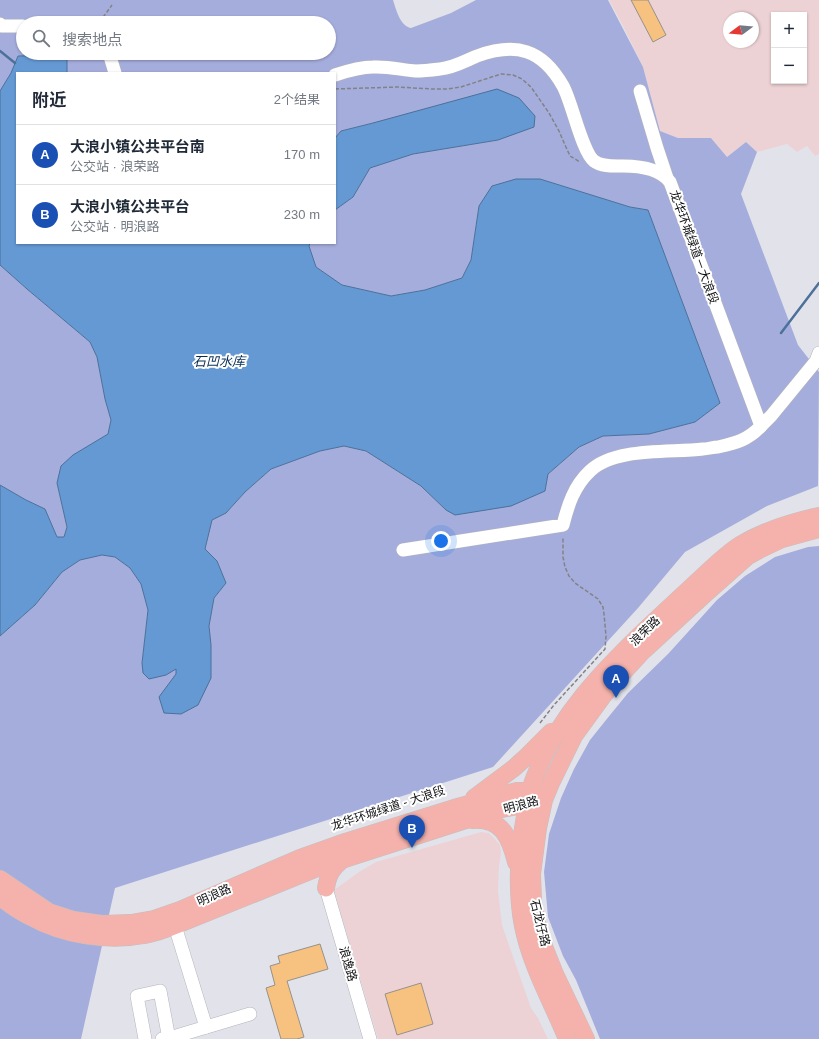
<!DOCTYPE html>
<html lang="zh">
<meta charset="utf-8">
<style>
:root{--surface:#fff;--page:#f2f2f3;--text:#1f2937;--muted:#747a83;--line:#e0e1e3;--accent:#d93025}
body{margin:0;font-family:Helvetica,"Noto Sans SC",sans-serif;background:var(--page);color:var(--text)}
.controls{position:absolute;right:12px;top:12px;display:grid;overflow:hidden;border-radius:0px;box-shadow:0 1px 3px #0004}
.controls button{width:36px;height:36px;display:grid;place-items:center;padding:0;border:0;border-bottom:1px solid var(--line);background:var(--surface);color:var(--text);font:20px sans-serif}
.compass{position:absolute;left:723px;top:12px;width:36px;height:36px;border-radius:50%;background:var(--surface);box-shadow:0 1px 3px #0004;rotate:254deg}
.you{position:absolute;left:441px;top:541px;width:14px;height:14px;margin:-10px;border:3px solid #fff;border-radius:50%;background:#1a73e8;box-shadow:0 0 0 6px #1a73e833}
.badge{display:grid;place-items:center;width:26px;height:26px;border-radius:50%;background:var(--accent);color:#fff;font-size:13px;font-weight:700}
.pin{position:absolute;translate:-50% -33px;filter:drop-shadow(0 1px 2px #0008)}
.pin::after{content:'';position:absolute;top:21px;width:14px;height:12px;background:inherit;clip-path:polygon(0 0,100% 0,50% 100%)}
.list{margin:0;padding:0;list-style:none}
h2{display:flex;justify-content:space-between;align-items:center;height:52px;margin:0;padding:0 16px;font-size:17px}
h2 small{font-size:13px;font-weight:400;color:var(--muted)}
.list li{display:grid;grid-template-columns:26px 1fr auto;gap:12px;align-items:center;box-sizing:border-box;height:60px;padding:0 16px;border-top:1px solid var(--line)}
.list b{display:block;font-size:15px;white-space:nowrap}
.list p{margin:0;font-size:13px;white-space:nowrap;color:var(--muted)}
.list em{font-size:13px;font-style:normal;color:var(--muted)}
.icon{flex:none;width:22px;height:22px;fill:none;stroke:currentColor;stroke-width:2;stroke-linecap:round;stroke-linejoin:round}
.map{position:relative;flex:none;width:819px;height:1039px;overflow:hidden}
.search{position:absolute;background:var(--surface);box-shadow:0 1px 3px #0004;left:16px;top:16px;width:320px;height:44px;display:flex;align-items:center;gap:10px;box-sizing:border-box;padding:0 14px;border-radius:22px;color:var(--muted);font-size:15px}
.panel{position:absolute;background:var(--surface);box-shadow:0 1px 3px #0004;left:16px;top:72px;width:320px;height:172px;border-radius:0px}
.map>svg:first-child{display:block}
.industrial{fill:#edd2d5;fill-rule:evenodd}
.green{fill:#a5addc;fill-rule:evenodd}
.water{fill:#6599d4;stroke:#4b709a}
.lines{fill:none;stroke-linecap:round;stroke-linejoin:round}
.stream{stroke:#4b709a;stroke-width:2.5}
.building{fill:#f7c17f;stroke:#96918c}
.minor-casing{stroke:#b3b4bb;stroke-width:14}
.major-casing{stroke:#c1c1c1;stroke-width:18}
.path{stroke:#828388;stroke-width:1.5;stroke-dasharray:4 2;stroke-linecap:butt}
.minor{stroke:#fff;stroke-width:13}
.major{stroke:#f5b2ac;stroke-width:17}
.labels{text-anchor:middle;stroke-width:4;stroke-linejoin:round;paint-order:stroke}
.street-label{font-size:12px;fill:#0f1012;stroke:#fff}
.water-label{font-size:13px;font-style:italic;fill:#062c52;stroke:#fff}
</style>
<div class="map">
<svg width="819" height="1039" viewBox="0 0 819 1039">
<rect width="100%" height="100%" fill="#e2e3ea"/>
<g class="industrial">
<path d="M609,0H819V154L815,156L807,146L797,152L787,144L757,152L746,142L727,157L711,138H678L660,131L643,67L623,26ZM774,15H804V81H774ZM729,18H753V42H729Z"/>
<polygon points="481,832 489,833 494,838 500,845 501,853 499,866 498,891 502,925 531,1008 538,1018 548,1039 378,1039 334,890 359,872 376,862"/>
</g>
<g class="green">
<path d="M0,0H393C396,9 400,26 411,28L451,13L476,0H608L643,67L660,131L678,138H711L727,157L746,142L757,152L741,194L798,345L819,372L818,486L767,506L685,552L638,608L493,767L115,888L81,1039H0V636L35,605L62,572L80,560L102,555L115,557L130,568L141,584L148,610L142,663L166,675L176,668V674L160,697L211,645L209,626L214,598L226,583L217,561L205,549L212,519L226,513L245,492L271,469L320,451L344,446L366,451L421,486L446,510L545,491L548,474L579,447L603,436L649,434L695,422L720,403L648,210L630,207L540,179L479,206L471,260L462,278L425,290L391,296L342,285L316,267L309,246L310,243H335V210L353,197L370,168L413,154L498,140L373,123L341,131L335,138V73H67L66,55L18,56L11,73L0,91ZM23,23H329V53H23Z"/>
<polygon points="0,265 27,289 90,342 97,357 105,399 111,420 108,434 57,483 67,527 64,537 57,537 45,509 26,500 0,485"/>
<polygon points="819,546 819,1039 600,1039 576,980 563,956 548,917 544,872 549,834 561,798 574,769 590,740 606,720 628,693 668,654 717,600 745,576 775,557 808,547"/>
</g>
<g class="water">
<polygon points="67,55 67,73 17,73 17,243 310,243 309,246 316,267 342,285 391,296 425,290 462,278 471,260 479,206 492,186 516,179 540,179 630,207 648,210 720,403 695,422 649,434 603,436 579,447 548,474 545,491 511,506 455,515 446,510 421,486 366,451 344,446 320,451 271,469 245,492 226,513 212,520 205,549 217,561 226,583 214,598 209,626 211,645 211,678 198,705 181,714 164,713 159,697 176,674 176,669 166,675 149,679 143,673 142,663 148,610 141,584 130,568 115,557 102,555 80,560 62,572 35,605 0,636 0,485 26,500 45,509 57,537 64,537 67,527 57,483 61,466 73,455 108,434 111,420 105,399 97,357 90,342 27,289 0,265 0,91 11,73 18,56"/>
<polygon points="497,89 519,98 535,116 534,127 498,140 413,154 370,168 353,197 335,210 335,138 341,131 373,123"/>
</g>
<g class="lines">
<g class="stream">
<polyline points="0,51 15,63"/>
<polyline points="781,333 819,283"/>
</g>
</g>
<g class="building">
<polygon points="631,0 648,0 666,35 653,42"/>
<polygon points="320,944 328,969 287,981 304,1037 297,1039 281,1039 266,988 275,985 270,966 280,963 278,956"/>
<polygon points="421,983 433,1024 397,1035 385,994"/>
</g>
<g class="lines">
<defs>
<g id="minor">
<polyline points="0,24 2,26 23,26"/>
<polyline points="109,53 115,73"/>
<path d="M335,75C347,71 361,67 373,67C388,66 402,70 416,71C423,71 432,70 440,69C453,68 465,61 477,56C516,42 542,49 563,86C572,102 582,152 594,161C602,167 614,166 623,166C639,166 660,169 670,182L761,426C748,440 736,443 718,447C713,447 708,449 703,449C671,453 615,447 590,471C574,486 568,505 563,525L403,550"/>
<polyline points="640,91 657,148 667,178"/>
<polyline points="761,426 771,416 816,361 819,353"/>
<polyline points="326,888 370,1039"/>
<polyline points="175,926 206,1027"/>
<polyline points="145,1039 137,996 160,991 169,1039"/>
<polyline points="162,1039 173,1037 250,1014"/>
</g>
<g id="major">
<polyline points="474,798 514,768 525,758 551,732"/>
<path d="M473,820C502,818 510,838 516,862"/>
<polyline points="0,879 49,912 74,920 102,924 131,923 154,919 180,910 300,858 345,842 454,808 517,791 530,791 539,797"/>
<path d="M326,888C328,875 332,868 342,860"/>
<path d="M0,897C9,904 20,912 31,917C63,935 108,942 144,935C156,933 167,929 179,924L320,867L463,821L502,809L538,802"/>
<path d="M567,1039C552,1002 531,966 523,926C518,901 518,875 520,849C522,834 524,821 527,806C528,801 529,795 530,790C553,719 607,665 660,616C674,603 688,590 702,577C714,566 726,554 740,545C765,530 791,522 819,516"/>
<polyline points="586,1039 555,974 543,944 536,919 533,901 532,874 538,828 544,800 551,783 574,736 603,696 620,676 643,651 705,594 748,556 759,550 782,539 819,529"/>
</g>
</defs>
<use href="#minor" class="minor-casing"/>
<use href="#major" class="major-casing"/>
<g class="path">
<polyline points="101,23 104,16 112,5"/>
<polyline points="335,89 397,87 432,89 447,89 461,87 501,74 513,75 522,79 531,87 549,113 559,131 565,145 570,156 580,162"/>
<polyline points="540,723 554,705 605,649 606,636 604,614 603,607 598,599 575,583 569,576 565,567 563,557 563,537"/>
</g>
<use href="#minor" class="minor"/>
<use href="#major" class="major"/>
</g>
<g class="labels">
<g class="street-label">
<text transform="translate(694 247) rotate(70)" y="4">龙华环城绿道－大浪段</text>
<text transform="translate(645 631) rotate(-44)" y="4">浪荣路</text>
<text transform="translate(521 805) rotate(-15)" y="4">明浪路</text>
<text transform="translate(388 808) rotate(-18)" y="4">龙华环城绿道 - 大浪段</text>
<text transform="translate(214 895) rotate(-24)" y="4">明浪路</text>
<text transform="translate(540 923) rotate(76)" y="4">石龙仔路</text>
<text transform="translate(348 964) rotate(74)" y="4">浪逸路</text>
</g>
<g class="water-label">
<text x="219" y="366">石凹水库</text>
</g>
</g>
</svg>
<div class="controls">
<button>+</button>
<button>−</button>
</div>
<svg class="compass" viewBox="-18 -18 36 36"><path d="M0-13l5 13h-10z" fill="#e53935"/><path d="M0 13l5-13h-10z" fill="#747a83"/></svg>
<div class="you"></div>
<div class="pin badge" style="left:616px;top:698px;background:#1a4fb4">A</div>
<div class="pin badge" style="left:412px;top:848px;background:#1a4fb4">B</div>
<div class="search"><svg class="icon" aria-label="search" viewBox="0 0 24 24"><circle cx="10" cy="10" r="6"/><path d="M15 15l6 6"/></svg>搜索地点</div>
<section class="panel">
<h2>附近<small>2个结果</small></h2>
<ul class="list">
<li><span class="badge" style="background:#1a4fb4">A</span><div><b>大浪小镇公共平台南</b><p>公交站 · 浪荣路</p></div><em>170 m</em></li>
<li><span class="badge" style="background:#1a4fb4">B</span><div><b>大浪小镇公共平台</b><p>公交站 · 明浪路</p></div><em>230 m</em></li>
</ul>
</section>
</div>
